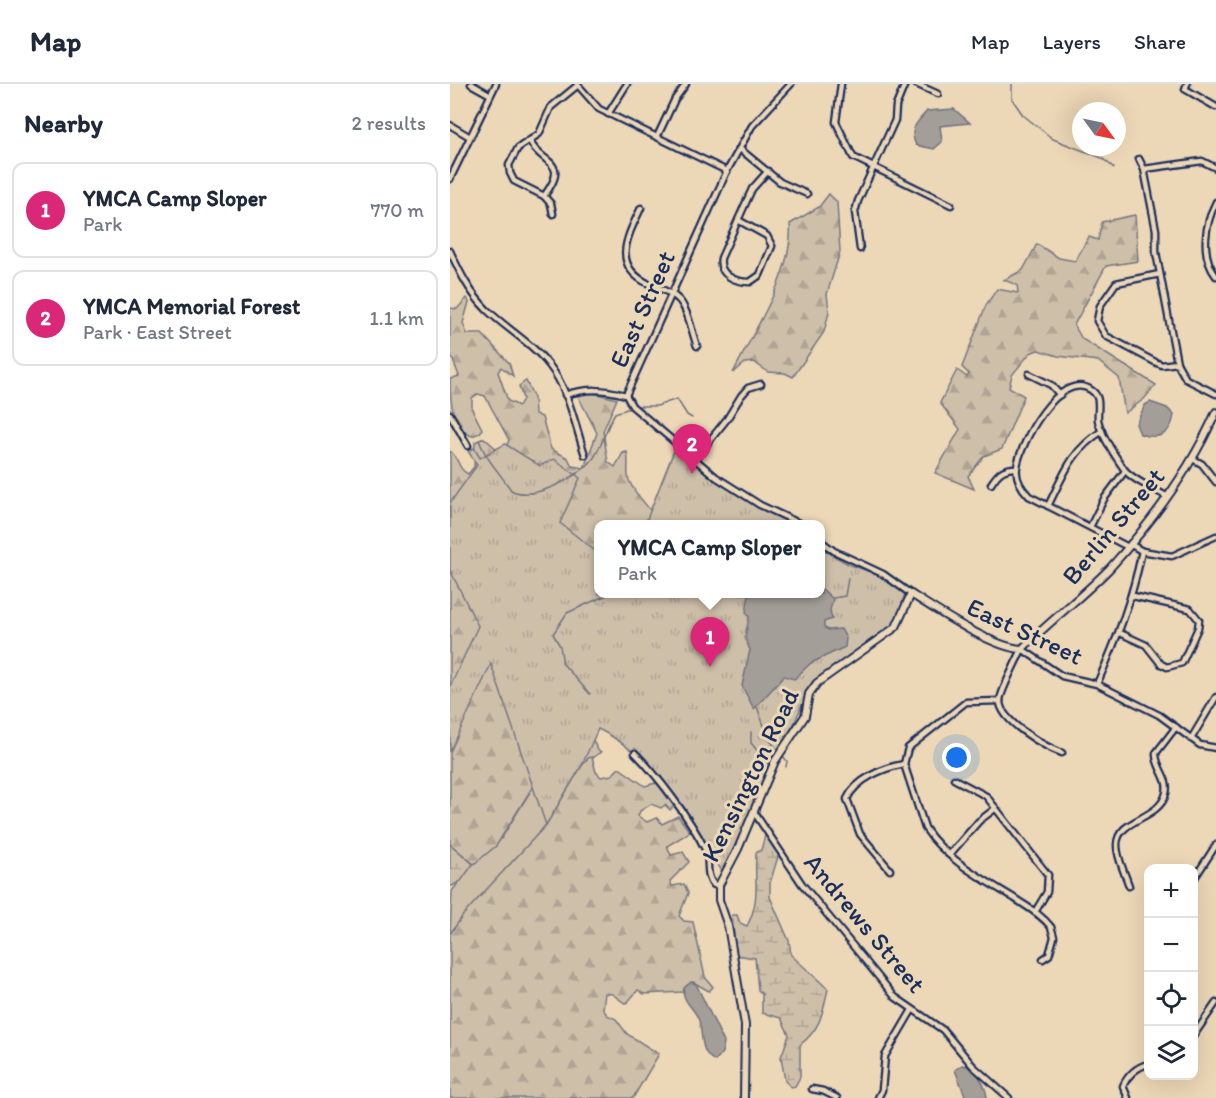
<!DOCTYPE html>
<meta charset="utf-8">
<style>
:root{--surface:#fff;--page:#f2f2f3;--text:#1f2937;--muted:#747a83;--line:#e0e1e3;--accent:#db2777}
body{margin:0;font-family:Itim,sans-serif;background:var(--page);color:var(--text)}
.controls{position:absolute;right:18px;bottom:18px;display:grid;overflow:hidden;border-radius:12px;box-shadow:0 6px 24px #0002}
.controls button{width:54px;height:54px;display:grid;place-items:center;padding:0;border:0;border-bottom:2px solid var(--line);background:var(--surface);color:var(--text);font:30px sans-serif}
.compass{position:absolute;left:622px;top:18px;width:54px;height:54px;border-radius:50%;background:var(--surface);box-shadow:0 6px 24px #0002;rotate:123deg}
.you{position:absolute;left:507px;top:674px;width:21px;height:21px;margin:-15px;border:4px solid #fff;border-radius:50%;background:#1a73e8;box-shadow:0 0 0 9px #1a73e833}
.badge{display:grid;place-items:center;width:39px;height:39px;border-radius:50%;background:var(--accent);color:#fff;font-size:20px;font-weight:700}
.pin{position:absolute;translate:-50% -50px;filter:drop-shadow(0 2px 3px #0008)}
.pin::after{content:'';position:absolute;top:32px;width:21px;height:18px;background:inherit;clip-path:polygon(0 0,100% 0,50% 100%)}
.popup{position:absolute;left:144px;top:436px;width:231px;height:78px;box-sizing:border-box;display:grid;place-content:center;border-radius:12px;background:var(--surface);filter:drop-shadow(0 2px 4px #0005);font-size:20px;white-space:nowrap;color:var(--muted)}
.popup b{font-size:22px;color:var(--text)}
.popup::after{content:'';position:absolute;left:50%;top:100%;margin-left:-12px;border:12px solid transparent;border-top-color:var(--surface)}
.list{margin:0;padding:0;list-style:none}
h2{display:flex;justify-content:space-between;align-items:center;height:78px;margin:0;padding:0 24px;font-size:26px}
h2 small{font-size:20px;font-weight:400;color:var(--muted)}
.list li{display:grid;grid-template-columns:39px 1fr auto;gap:18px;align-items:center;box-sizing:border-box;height:96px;margin:0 12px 12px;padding:0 12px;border:2px solid var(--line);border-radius:12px}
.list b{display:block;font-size:22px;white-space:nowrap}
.list p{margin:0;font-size:20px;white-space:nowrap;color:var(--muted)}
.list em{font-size:20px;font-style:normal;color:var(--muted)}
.icon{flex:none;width:33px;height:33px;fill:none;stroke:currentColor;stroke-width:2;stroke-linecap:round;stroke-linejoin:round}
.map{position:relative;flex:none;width:766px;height:1014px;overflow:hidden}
header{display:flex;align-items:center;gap:36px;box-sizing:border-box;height:84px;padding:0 30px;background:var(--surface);border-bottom:2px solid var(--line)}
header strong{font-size:28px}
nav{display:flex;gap:33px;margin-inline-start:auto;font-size:21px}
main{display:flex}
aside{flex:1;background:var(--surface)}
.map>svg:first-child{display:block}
.grass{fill:#cebfa9;stroke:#747784;stroke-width:1.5}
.forest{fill:url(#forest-firs);stroke:#747784;stroke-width:1.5}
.wetland{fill:url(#wetland-marsh);stroke:#747784;stroke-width:1.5}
.park{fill:url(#park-tufts);stroke:#747784;stroke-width:1.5}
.water{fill:#a49e98;stroke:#6d7281;stroke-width:1.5}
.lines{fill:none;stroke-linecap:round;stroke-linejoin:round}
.stream{stroke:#6d7281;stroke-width:1.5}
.minor-casing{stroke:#1b2f5e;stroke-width:9}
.major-casing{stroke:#1b2f5e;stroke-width:10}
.minor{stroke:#ecd7b6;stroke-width:4.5}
.major{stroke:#ecd7b6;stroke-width:6}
.labels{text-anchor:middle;stroke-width:6;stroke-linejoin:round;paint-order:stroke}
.street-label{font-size:26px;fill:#1b2f5e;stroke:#ecd7b6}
</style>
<header>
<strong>Map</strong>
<nav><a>Map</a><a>Layers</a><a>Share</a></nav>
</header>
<main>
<aside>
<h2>Nearby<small>2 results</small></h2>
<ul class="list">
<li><span class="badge">1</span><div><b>YMCA Camp Sloper</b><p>Park</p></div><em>770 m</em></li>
<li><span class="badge">2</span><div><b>YMCA Memorial Forest</b><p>Park · East Street</p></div><em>1.1 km</em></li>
</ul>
</aside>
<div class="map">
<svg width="766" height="1014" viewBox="0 0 766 1014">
<defs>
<pattern id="forest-firs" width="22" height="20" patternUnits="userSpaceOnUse" patternTransform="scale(1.5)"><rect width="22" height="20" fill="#cebfa9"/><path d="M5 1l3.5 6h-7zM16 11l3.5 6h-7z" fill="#b0a494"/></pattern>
<pattern id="wetland-marsh" width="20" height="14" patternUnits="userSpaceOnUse" patternTransform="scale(1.5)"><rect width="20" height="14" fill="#cebfa9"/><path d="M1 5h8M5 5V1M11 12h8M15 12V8" fill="none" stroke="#b0a494"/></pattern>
<pattern id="park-tufts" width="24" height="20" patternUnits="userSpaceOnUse" patternTransform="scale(1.5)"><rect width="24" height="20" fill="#cebfa9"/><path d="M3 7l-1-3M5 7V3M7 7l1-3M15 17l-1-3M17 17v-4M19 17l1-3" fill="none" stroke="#b0a494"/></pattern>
</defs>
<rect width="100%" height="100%" fill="#ecd7b6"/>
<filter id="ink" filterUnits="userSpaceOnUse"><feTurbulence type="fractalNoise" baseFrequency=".0167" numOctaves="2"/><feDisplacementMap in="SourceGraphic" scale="12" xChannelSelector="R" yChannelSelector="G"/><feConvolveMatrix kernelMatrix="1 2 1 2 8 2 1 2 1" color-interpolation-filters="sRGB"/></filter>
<g filter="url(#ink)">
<path class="grass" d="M130,627L147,665L151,668C123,685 116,718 94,743C64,779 28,812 0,850L2,807L23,780L51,755Z"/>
<g class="forest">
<path d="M379,110L387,118L390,168L377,210L379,228L374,248L343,293L335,289L318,288L304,278L295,279L283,289C304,246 344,188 340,140L369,123Z"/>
<polygon points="685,131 688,177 656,182 624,241 632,255 706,301 694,315 675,329 669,294 648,277 608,272 588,266 580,269 562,291 559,303 574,312 552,365 534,372 518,392 524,405 485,389 510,345 490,319 507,286 517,293 519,290 512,283 536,221 547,205 568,209 567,201 554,196 573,186 587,160 609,174 625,177 639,153 648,156 652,138"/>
<path d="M17,214L19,218L13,239L17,250H32L59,279L63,292L51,283L48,288L58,317L69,322L73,315L69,302L76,297L84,314L85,330L92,333L101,365L118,374L122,382L134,384L147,349L129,314L130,311L139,308L167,315L153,347L158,378L165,383L173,369L177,368C179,376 177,384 178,392C179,405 203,427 211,440H149V510L88,694L46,762L24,780L0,760V367C9,373 7,385 18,390L24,383L25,358L34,354L49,367L55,366L59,356L35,312L28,310L22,314V325L32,345L30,349L22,352C1,344 0,313 0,295L9,292L0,268V224L7,225Z"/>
<polygon points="142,673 146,688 151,693 162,691 169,684 195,702 209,698 224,722 220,726 215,721 211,724 201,720 190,727 188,732 197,738 207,734 212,740 228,732 240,748 217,762 221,771 233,768 239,778 220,797 222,802 234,800 238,809 229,832 234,837 243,838 255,893 263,903 259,907 243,898 233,908 194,910 188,906 176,920 162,910 155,909 153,925 157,931 166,935 177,950 209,970 183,1014 0,1014 0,850 14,830 96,741 131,683 138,674"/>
</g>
<g class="wetland">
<path d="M316,748L330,766L320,799V813L339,857L341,871L378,905C372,931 371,944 350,961V993L345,1002L341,1003L335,997L331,973L339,951L331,934L312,929V910L308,906L305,874L286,871L282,831H287L290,839L297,842C311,816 304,796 306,769L311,766Z"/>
<polygon points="0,760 23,780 11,797 2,802 0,802"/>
</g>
<g class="park">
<path d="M55,360L90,382L104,375L130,394L110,439L149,470V510H371V464L398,480L429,491L455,508L448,540L360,602L344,640L317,685L285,766L272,787C237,734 207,673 148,645L131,683L96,741L41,580L0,668V603L28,542L0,486V419L27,381L18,367L24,364L30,374Z"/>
<path d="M225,364C265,397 299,419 346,440H195Z"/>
</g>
<g class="water">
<path d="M504,25L520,39L490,42L492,58L484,65L466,61C458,45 467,39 477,27Z"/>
<path d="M700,318L717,324L724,331C721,351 709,356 690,350L686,340L695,321Z"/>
<polygon points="371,504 383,515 380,526 382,535 374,538 374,543 378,546 391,545 396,554 395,563 361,579 344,595 334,592 304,625 292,602 300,566 295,554 299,533 296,528 299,510 371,510"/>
<path d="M241,898L246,900L274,958L272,969L265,977C248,968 254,948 248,934C243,923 231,916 234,904Z"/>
<path d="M512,981C526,982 536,1002 537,1014H516L505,986Z"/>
</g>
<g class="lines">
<g class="stream">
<polyline points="562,0 562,15 573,31 603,55 652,74 664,84"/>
<polyline points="186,322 207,322 227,315 237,331 242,334"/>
<path d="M29,356C36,376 50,389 61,406C83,418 129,393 143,375C153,361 156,343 165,329L180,324"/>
<polyline points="383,514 395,512 398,494"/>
<polyline points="140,610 113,580 110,562 103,550 117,529 159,510"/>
<polyline points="307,623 319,655 328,667"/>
<polyline points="301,648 301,659 320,682"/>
<polyline points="332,671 337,677 336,683"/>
</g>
<defs>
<g id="minor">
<polyline points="21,0 39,10"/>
<polyline points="127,0 149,25 277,87"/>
<polyline points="341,0 302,42 277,87 176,311 182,322 266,393 310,421 351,440"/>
<polyline points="391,0 386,38 403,73 501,121"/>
<polyline points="466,0 488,10"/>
<polyline points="737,0 735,5 766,23"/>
<polyline points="158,30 177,0"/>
<polyline points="0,41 20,53"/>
<polyline points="208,51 225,15 236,0"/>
<path d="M80,57C90,81 122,75 94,112"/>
<polyline points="290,65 330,98 357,110"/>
<polyline points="689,75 694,85 706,146 706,168 727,279 736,295 766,310"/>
<polyline points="694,85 752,77 766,84"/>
<polyline points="0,95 46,0"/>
<path d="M766,118C755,140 750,171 766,192"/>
<path d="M191,124C177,153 161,182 199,200C208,204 220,207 228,215C238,224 242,249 247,262"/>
<polyline points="103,130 101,120 94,112 64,97 60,89 59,81 68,64 89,50 101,23 128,1"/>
<path d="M288,136L317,152L322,162L310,191L300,198C285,198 268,191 271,174L302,105L318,87"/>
<polyline points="410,165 405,128 408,117 445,36 446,22 455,0"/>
<path d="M0,167C10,189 20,209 37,226C57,245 82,259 99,281C119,306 125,341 135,371"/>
<polyline points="710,190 666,199 650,222 647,237 656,252 707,279 712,281 727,279"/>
<polyline points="579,290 601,301 610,311"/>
<path d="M115,311C138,304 153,305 176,311"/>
<polyline points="0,330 18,362"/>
<polyline points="743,375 752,380 766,398"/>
<polyline points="244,376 277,335 291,312 298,304 311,300"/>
<path d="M541,400C548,389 553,384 566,384"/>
<path d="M598,422C614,390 621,367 652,347"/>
<polyline points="640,443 654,415 675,387"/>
<polyline points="371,457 384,467 433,490 461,510"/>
<polyline points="680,460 692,467 722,472 766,452"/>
<path d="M678,463L579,412C572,405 565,394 567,383C570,359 610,285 641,306C652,313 647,325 648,336C651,351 665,372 674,385C682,396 704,405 716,412"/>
<polyline points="670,549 696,561 711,580 717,583 732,579 748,544 749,536 740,525 683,512"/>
<path d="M647,600C667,555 682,516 692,467"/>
<path d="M550,617L516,618L458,664L454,680L475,744C495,775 533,795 564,814C577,823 591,830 601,843L604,853L599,871L593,875"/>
<polyline points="741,655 766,613"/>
<path d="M185,669C208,692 241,736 255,765C261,777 254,790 264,801H269"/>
<path d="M612,669C595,663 550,637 550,617C550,608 567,577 572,565L612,592L647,600L709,631L750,661L766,664"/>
<polyline points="504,695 536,712 598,791 597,808 585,828"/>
<polyline points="304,728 352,800 445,913 493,946 523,982 559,1014"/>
<polyline points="500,770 529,737 546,724"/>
<path d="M440,786L410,750L397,715C406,695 433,684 454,680"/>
<polyline points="744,795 766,761"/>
<path d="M679,802C675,789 667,775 667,761C667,734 710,736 716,709C720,694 705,683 706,669L726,643"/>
<polyline points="744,951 766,919"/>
<polyline points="362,1005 373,1007 387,1014"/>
<polyline points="428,1014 432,1006 435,972 462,926"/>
<path d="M678,1014L673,1002C678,991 687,983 698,980"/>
</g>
<path id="major" d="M294,1014L295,941L278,842L269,816V801L288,765L325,677L355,632L359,610L367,599L446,543L461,510C486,526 543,564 572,565C600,537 632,513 660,484C702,438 741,385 766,328"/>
</defs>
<use href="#minor" class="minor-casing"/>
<use href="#major" class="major-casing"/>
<use href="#minor" class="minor"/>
<use href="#major" class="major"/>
</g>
</g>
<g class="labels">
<g class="street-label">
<text transform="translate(192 225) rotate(-66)" y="9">East Street</text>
<text transform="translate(663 442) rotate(-50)" y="9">Berlin Street</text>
<text transform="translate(575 547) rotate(25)" y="9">East Street</text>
<text transform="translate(300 691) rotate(-64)" y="9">Kensington Road</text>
<text transform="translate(415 839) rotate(50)" y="9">Andrews Street</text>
</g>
</g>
</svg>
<div class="controls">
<button>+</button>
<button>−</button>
<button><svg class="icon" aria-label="locate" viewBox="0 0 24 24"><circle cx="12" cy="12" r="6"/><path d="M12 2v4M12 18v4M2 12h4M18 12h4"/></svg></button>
<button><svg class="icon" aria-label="layers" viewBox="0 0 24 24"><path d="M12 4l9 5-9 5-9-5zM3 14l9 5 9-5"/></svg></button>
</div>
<svg class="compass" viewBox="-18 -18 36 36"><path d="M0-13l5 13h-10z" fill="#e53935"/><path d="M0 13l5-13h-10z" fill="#747a83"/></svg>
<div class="you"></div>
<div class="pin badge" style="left:260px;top:583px">1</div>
<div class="popup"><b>YMCA Camp Sloper</b>Park</div>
<div class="pin badge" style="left:242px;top:390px">2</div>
</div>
</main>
